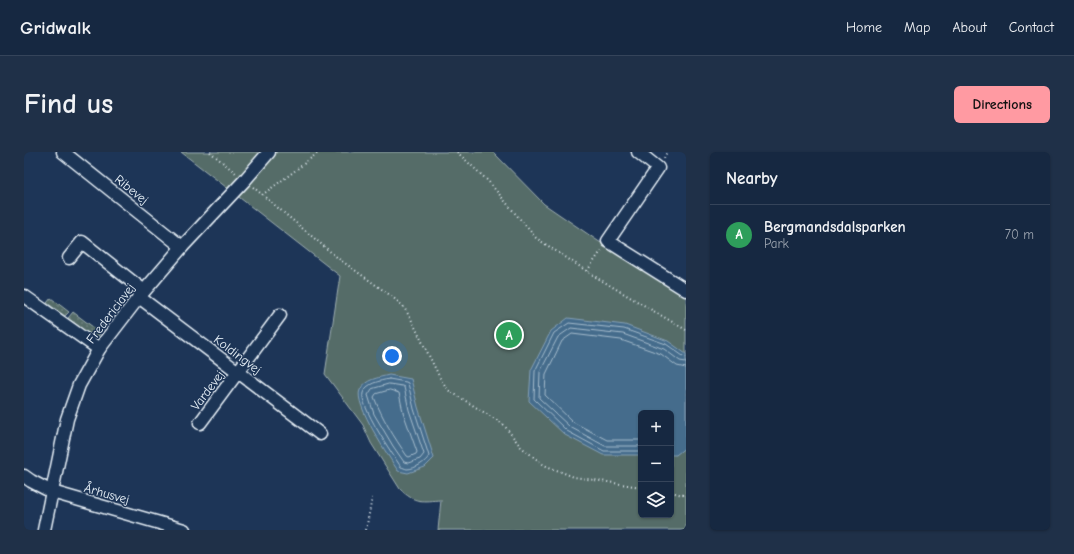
<!DOCTYPE html>
<meta charset="utf-8">
<style>
:root{--surface:#162841;--page:#1f3048;--text:#f1f3f6;--muted:#9ea6b1;--line:#35445a;--accent:#ff9aa2}
body{margin:0;font-family:"Comic Neue",sans-serif;background:var(--page);color:var(--text)}
.controls{position:absolute;right:12px;bottom:12px;display:grid;overflow:hidden;border-radius:6px;box-shadow:0 1px 3px #0004}
.controls button{width:36px;height:36px;display:grid;place-items:center;padding:0;border:0;border-bottom:1px solid var(--line);background:var(--surface);color:var(--text);font:20px sans-serif}
.you{position:absolute;left:368px;top:204px;width:14px;height:14px;margin:-10px;border:3px solid #fff;border-radius:50%;background:#1a73e8;box-shadow:0 0 0 6px #1a73e833}
.badge{display:grid;place-items:center;width:26px;height:26px;border-radius:50%;background:var(--accent);color:#fff;font-size:13px;font-weight:700}
.pin{position:absolute;translate:-50% -50%;border:2px solid #fff;box-shadow:0 1px 4px #0006}
.list{margin:0;padding:0;list-style:none}
h2{display:flex;justify-content:space-between;align-items:center;height:52px;margin:0;padding:0 16px;font-size:17px}
h2 small{font-size:13px;font-weight:400;color:var(--muted)}
.list li{display:grid;grid-template-columns:26px 1fr auto;gap:12px;align-items:center;box-sizing:border-box;height:60px;padding:0 16px;border-top:1px solid var(--line)}
.list b{display:block;font-size:15px;white-space:nowrap}
.list p{margin:0;font-size:13px;white-space:nowrap;color:var(--muted)}
.list em{font-size:13px;font-style:normal;color:var(--muted)}
.icon{flex:none;width:22px;height:22px;fill:none;stroke:currentColor;stroke-width:2;stroke-linecap:round;stroke-linejoin:round}
.map{position:relative;flex:none;width:662px;height:378px;overflow:hidden;border-radius:6px}
header{display:flex;align-items:center;gap:24px;box-sizing:border-box;height:56px;padding:0 20px;background:var(--surface);border-bottom:1px solid var(--line)}
header strong{font-size:19px}
nav{display:flex;gap:22px;margin-inline-start:auto;font-size:14px}
.intro{display:flex;align-items:center;justify-content:space-between;box-sizing:border-box;height:96px;padding:0 24px}
h1{margin:0;font-size:28px}
.button{padding:10px 18px;border-radius:6px;background:var(--accent);color:#111;font-size:14px;font-weight:700}
main{display:flex;gap:24px;padding:0 24px}
aside{flex:1;background:var(--surface);border-radius:6px;box-shadow:0 1px 3px #0004}
.map>svg:first-child{display:block}
.grass{fill:url(#grass-dots);stroke:#9eaeb0}
.green{fill:#556c68;stroke:#9eaeb0;fill-rule:evenodd}
.water{fill:#446c8c;stroke:#86a1b7}
.lines{fill:none;stroke-linecap:round;stroke-linejoin:round}
.shore{stroke:#a6bccd;stroke-width:1}
.minor-casing{stroke:#e8f1f8;stroke-width:15}
.path{stroke:#e8f1f8;stroke-width:2;stroke-dasharray:1 3;stroke-linecap:butt}
.minor{stroke:#1d3557;stroke-width:12}
.labels{text-anchor:middle;stroke-width:3;stroke-linejoin:round;paint-order:stroke}
.street-label{font-size:13px;fill:#e8f1f8;stroke:#1d3557}
</style>
<header>
<strong>Gridwalk</strong>
<nav><a>Home</a><a>Map</a><a>About</a><a>Contact</a></nav>
</header>
<div class="intro"><h1>Find us</h1><a class="button">Directions</a></div>
<main>
<div class="map">
<svg width="662" height="378" viewBox="0 0 662 378">
<defs>
<pattern id="grass-dots" width="8" height="8" patternUnits="userSpaceOnUse"><rect width="8" height="8" fill="#556c68"/><path d="M2 2h.1M6 6h.1" fill="none" stroke="#6d817e" stroke-width="1.8" stroke-linecap="round"/></pattern>
</defs>
<rect width="100%" height="100%" fill="#1d3557"/>
<filter id="ink" filterUnits="userSpaceOnUse"><feTurbulence type="fractalNoise" baseFrequency=".025" numOctaves="2"/><feDisplacementMap in="SourceGraphic" scale="8" xChannelSelector="R" yChannelSelector="G"/><feConvolveMatrix kernelMatrix="1 2 1 2 8 2 1 2 1" color-interpolation-filters="sRGB"/></filter>
<g filter="url(#ink)">
<g class="grass">
<polygon points="27,146 45,160 41,164 23,151"/>
<polygon points="49,160 73,178 82,168 85,169 72,187 44,166"/>
</g>
<path class="green" d="M157,0H469L520,52L574,89L662,145V378H414L417,348C398,349 391,352 376,337L347,291L339,273L301,222L316,124ZM617,261H647V363H617Z"/>
<g class="water">
<polygon points="544,166 601,173 644,189 662,202 662,295 652,303 647,303 647,261 617,261 617,303 579,303 541,283 505,249 507,218 527,179"/>
<path d="M365,223L387,227L394,255L410,306L401,315L384,321L374,319C366,306 329,252 336,238C341,227 354,226 365,223Z"/>
</g>
<g class="lines">
<g class="shore">
<path d="M365,227L382,230L384,231L390,257L405,304C402,310 391,317 383,317C382,317 378,315 377,315C369,303 335,253 339,241C342,231 356,229 365,227Z"/>
<polygon points="365,232 378,234 380,235 385,258 400,302 396,307 384,311 380,310 369,294 350,262 344,243 348,237"/>
<path d="M366,238L375,241L379,260L393,300L392,302L385,305L383,304C370,285 358,266 350,245L352,242Z"/>
<polyline points="617,288 583,288 549,270 521,243 522,222 538,189 548,182 597,188 637,202 653,214 662,216"/>
<polyline points="617,294 581,294 546,275 515,246 516,220 534,185 547,176 599,182 640,197 656,209 662,210"/>
<polyline points="617,299 580,299 543,279 510,247 511,219 530,181 545,171 600,177 642,192 659,204 662,205"/>
</g>
<defs>
<g id="minor">
<polyline points="39,0 158,95"/>
<polyline points="614,0 634,16 584,89 662,138"/>
<polyline points="45,106 58,90 120,139"/>
<polyline points="0,144 75,197"/>
<polyline points="115,145 296,282"/>
<polyline points="176,271 256,163"/>
<polyline points="0,324 7,329 28,340 160,378"/>
<polyline points="20,378 43,267 55,233 75,197 115,145 158,95 220,29 245,0"/>
</g>
</defs>
<use href="#minor" class="minor-casing"/>
<g class="path">
<polyline points="186,0 213,22"/>
<polyline points="433,0 464,29 512,86 575,127 662,178"/>
<polyline points="640,6 643,0"/>
<polyline points="229,35 315,107 366,143 379,154 387,167 416,226 424,238 479,272 497,295 520,313 550,325 617,335"/>
<polyline points="238,43 268,21 295,0"/>
<polyline points="563,119 578,98"/>
<polyline points="647,340 662,344"/>
<polyline points="659,343 662,340"/>
<polyline points="342,378 348,346"/>
</g>
<use href="#minor" class="minor"/>
</g>
</g>
<g class="labels">
<g class="street-label">
<text transform="translate(108 37) rotate(39)" y="5">Ribevej</text>
<text transform="translate(86 161) rotate(-53)" y="5">Fredericiavej</text>
<text transform="translate(214 202) rotate(37)" y="5">Koldingvej</text>
<text transform="translate(183 238) rotate(-53)" y="5">Vardevej</text>
<text transform="translate(83 341) rotate(16)" y="5">Århusvej</text>
</g>
</g>
</svg>
<div class="controls">
<button>+</button>
<button>−</button>
<button><svg class="icon" aria-label="layers" viewBox="0 0 24 24"><path d="M12 4l9 5-9 5-9-5zM3 14l9 5 9-5"/></svg></button>
</div>
<div class="you"></div>
<div class="pin badge" style="left:485px;top:183px;background:#2e9e5b">A</div>
</div>
<aside>
<h2>Nearby<small></small></h2>
<ul class="list">
<li><span class="badge" style="background:#2e9e5b">A</span><div><b>Bergmandsdalsparken</b><p>Park</p></div><em>70 m</em></li>
</ul>
</aside>
</main>
